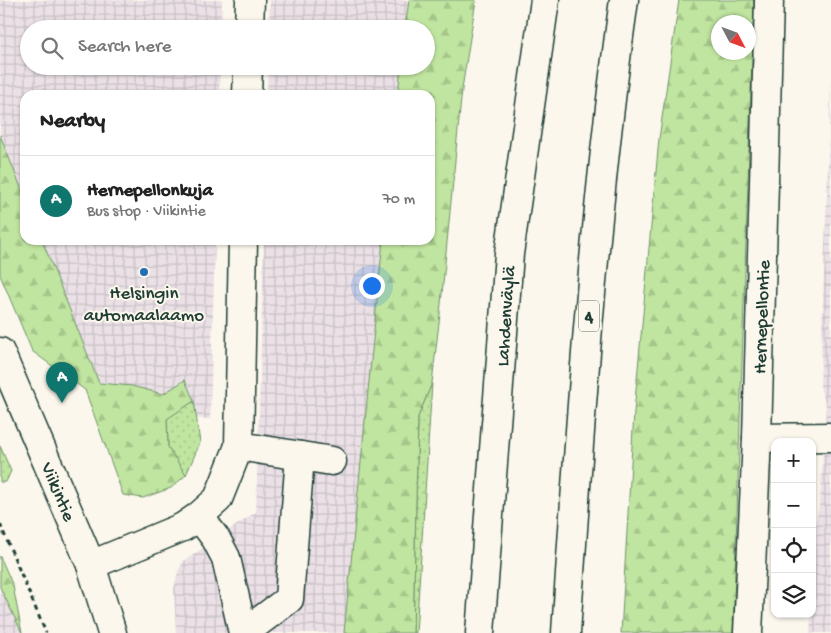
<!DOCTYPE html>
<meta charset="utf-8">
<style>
:root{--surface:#fff;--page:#f6f6f6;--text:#222;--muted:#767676;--line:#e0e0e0;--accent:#0f766e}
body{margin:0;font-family:"Gochi Hand",sans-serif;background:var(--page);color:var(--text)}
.controls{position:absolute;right:15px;bottom:15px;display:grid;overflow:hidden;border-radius:10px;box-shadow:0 1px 4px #0004}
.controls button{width:45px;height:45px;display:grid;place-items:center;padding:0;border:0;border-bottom:1px solid var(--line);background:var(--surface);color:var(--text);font:25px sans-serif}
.compass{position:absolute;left:711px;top:15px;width:45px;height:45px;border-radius:50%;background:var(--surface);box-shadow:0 1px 4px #0004;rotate:131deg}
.you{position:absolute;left:371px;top:285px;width:18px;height:18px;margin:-12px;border:4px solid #fff;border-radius:50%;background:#1a73e8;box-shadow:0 0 0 8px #1a73e833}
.badge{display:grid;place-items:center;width:32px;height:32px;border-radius:50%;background:var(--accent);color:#fff;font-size:16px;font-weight:700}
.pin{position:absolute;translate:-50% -41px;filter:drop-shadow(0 1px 2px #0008)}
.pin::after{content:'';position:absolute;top:26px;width:18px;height:15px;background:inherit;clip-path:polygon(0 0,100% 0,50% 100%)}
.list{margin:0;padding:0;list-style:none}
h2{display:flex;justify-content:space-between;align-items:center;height:65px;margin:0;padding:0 20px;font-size:21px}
h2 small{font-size:16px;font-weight:400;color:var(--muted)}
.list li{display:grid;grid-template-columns:32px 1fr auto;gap:15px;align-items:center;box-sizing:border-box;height:90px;padding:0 20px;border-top:1px solid var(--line)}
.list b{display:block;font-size:19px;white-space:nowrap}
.list p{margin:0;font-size:16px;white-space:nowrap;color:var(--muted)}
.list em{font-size:16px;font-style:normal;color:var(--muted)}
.icon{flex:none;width:28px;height:28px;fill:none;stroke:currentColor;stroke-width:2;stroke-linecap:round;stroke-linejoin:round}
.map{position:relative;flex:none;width:831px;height:633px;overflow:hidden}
.search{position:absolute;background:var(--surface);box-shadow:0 1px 4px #0004;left:20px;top:20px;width:415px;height:55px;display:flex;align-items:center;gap:12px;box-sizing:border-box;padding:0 18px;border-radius:28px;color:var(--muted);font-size:19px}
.panel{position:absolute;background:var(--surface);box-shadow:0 1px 4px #0004;left:20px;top:90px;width:415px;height:155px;border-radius:15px}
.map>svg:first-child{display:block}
.industrial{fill:url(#industrial-grid)}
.grass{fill:url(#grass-dots);stroke:#70916a}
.forest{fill:url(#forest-firs);stroke:#70916a;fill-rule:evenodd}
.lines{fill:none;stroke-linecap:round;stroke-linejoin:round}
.minor-casing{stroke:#1f3d34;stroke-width:31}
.major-casing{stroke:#1f3d34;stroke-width:31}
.highway-casing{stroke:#1f3d34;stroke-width:31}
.path{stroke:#1f3d34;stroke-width:3;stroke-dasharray:5 4;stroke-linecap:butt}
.minor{stroke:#fbf7ec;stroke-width:28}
.major{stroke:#fbf7ec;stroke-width:28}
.highway{stroke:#fbf7ec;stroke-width:28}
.poi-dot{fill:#1f6fb2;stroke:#fbf7ec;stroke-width:2}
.labels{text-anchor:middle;stroke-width:4;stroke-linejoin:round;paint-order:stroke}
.shield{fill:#fbf7ec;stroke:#61756b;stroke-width:1}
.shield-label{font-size:18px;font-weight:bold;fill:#1f3d34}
.poi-label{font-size:19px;fill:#1f3d34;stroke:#fbf7ec}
.street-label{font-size:19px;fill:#1f3d34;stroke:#fbf7ec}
</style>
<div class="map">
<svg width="831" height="633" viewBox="0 0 831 633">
<defs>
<pattern id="industrial-grid" width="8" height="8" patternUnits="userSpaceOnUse" patternTransform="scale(1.25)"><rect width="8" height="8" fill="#eae0e5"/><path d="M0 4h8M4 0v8" fill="none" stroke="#c8c1c5"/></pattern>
<pattern id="grass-dots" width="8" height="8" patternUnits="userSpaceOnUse" patternTransform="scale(1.25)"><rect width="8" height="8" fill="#c0e5a0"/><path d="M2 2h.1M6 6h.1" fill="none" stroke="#a5c58a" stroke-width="1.8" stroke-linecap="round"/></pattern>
<pattern id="forest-firs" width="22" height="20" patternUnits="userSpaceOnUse" patternTransform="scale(1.25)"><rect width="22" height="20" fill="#c0e5a0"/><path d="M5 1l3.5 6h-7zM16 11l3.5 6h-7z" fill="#a5c58a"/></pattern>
</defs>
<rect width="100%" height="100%" fill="#fbf7ec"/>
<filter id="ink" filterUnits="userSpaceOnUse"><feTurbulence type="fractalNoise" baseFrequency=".02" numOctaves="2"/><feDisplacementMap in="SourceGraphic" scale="10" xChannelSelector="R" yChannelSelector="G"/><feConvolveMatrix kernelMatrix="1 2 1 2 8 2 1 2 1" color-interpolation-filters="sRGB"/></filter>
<g filter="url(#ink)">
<g class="industrial">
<polygon points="0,0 222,0 221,29 29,29 29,66 220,66 219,95 25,95 25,198 0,135"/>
<polygon points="270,0 409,0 405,29 269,29"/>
<polygon points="268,66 401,66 398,95 267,95"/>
<polygon points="831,79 831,633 810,633 811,614 812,614 816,521 820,501 826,406 820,387"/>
<polygon points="42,240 215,240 210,419 114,416 99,383"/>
<polygon points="264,240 383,240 344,633 176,633 174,589 178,571 184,561 256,512"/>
<polygon points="0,579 21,633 0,633"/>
</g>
<g class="grass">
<polygon points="432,383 416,633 413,633 418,417"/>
<polygon points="194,401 200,443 186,475 168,447 167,418"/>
<polygon points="0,446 11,471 6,482 0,482"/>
</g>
<g class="forest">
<polygon points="409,0 476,0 462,89 440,314 432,383 418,417 413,633 344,633 383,240 430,240 430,95 398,95 401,66 426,66 426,29 405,29"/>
<path d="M679,0H754L733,633H621L634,412L659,139ZM748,22V52H718V22Z"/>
<polygon points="0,135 25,198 25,240 42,240 99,383 132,386 163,394 185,380 194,401 167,419 168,447 186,475 171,488 143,498 123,495 85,390 32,351 0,275"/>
<polygon points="0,556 13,586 22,633 0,587"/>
</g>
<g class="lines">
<defs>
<g id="minor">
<polyline points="249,29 250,0"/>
<polyline points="247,95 248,66"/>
<polyline points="757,438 831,437"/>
<polyline points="239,446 332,461"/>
<polyline points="199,516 216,539 226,558 243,633"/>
<polyline points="91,565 183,527 199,516 218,499 239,446 243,240"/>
<polyline points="244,633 289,599 300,456"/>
<polyline points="748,633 757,438 769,0"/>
</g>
<polyline id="major" points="0,352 91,565 112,633"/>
<g id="highway">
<polyline points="480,633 509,254 545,0"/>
<path d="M566,633C580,422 594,210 624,0"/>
</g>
</defs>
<use href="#minor" class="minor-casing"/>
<use href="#major" class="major-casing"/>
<use href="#highway" class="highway-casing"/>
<polyline class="path" points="0,524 46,633"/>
<use href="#minor" class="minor"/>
<use href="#major" class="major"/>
<use href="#highway" class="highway"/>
</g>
</g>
<circle class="poi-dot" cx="144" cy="272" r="5"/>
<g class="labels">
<rect class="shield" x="579" y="300.5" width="20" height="31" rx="4"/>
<g class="shield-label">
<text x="589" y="322">4</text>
</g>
<g class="poi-label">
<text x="144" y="298">Helsingin<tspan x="144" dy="22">automaalaamo</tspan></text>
</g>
<g class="street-label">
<text transform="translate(504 316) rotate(-86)" y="7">Lahdenväylä</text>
<text transform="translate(760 317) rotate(-88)" y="7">Hernepellontie</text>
<text transform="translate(60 491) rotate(67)" y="7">Viikintie</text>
</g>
</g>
</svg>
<div class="controls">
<button>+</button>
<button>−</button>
<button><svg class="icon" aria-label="locate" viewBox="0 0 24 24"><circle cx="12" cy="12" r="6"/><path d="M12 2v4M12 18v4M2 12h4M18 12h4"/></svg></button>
<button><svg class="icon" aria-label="layers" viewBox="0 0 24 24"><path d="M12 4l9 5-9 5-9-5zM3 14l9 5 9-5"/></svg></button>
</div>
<svg class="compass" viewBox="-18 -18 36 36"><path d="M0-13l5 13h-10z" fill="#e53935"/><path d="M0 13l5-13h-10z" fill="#767676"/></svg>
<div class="you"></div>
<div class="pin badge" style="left:62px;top:403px">A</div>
<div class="search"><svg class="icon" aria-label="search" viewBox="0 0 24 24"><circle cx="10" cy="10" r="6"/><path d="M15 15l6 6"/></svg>Search here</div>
<section class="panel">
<h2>Nearby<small></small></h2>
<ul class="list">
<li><span class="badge">A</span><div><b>Hernepellonkuja</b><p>Bus stop · Viikintie</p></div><em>70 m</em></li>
</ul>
</section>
</div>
